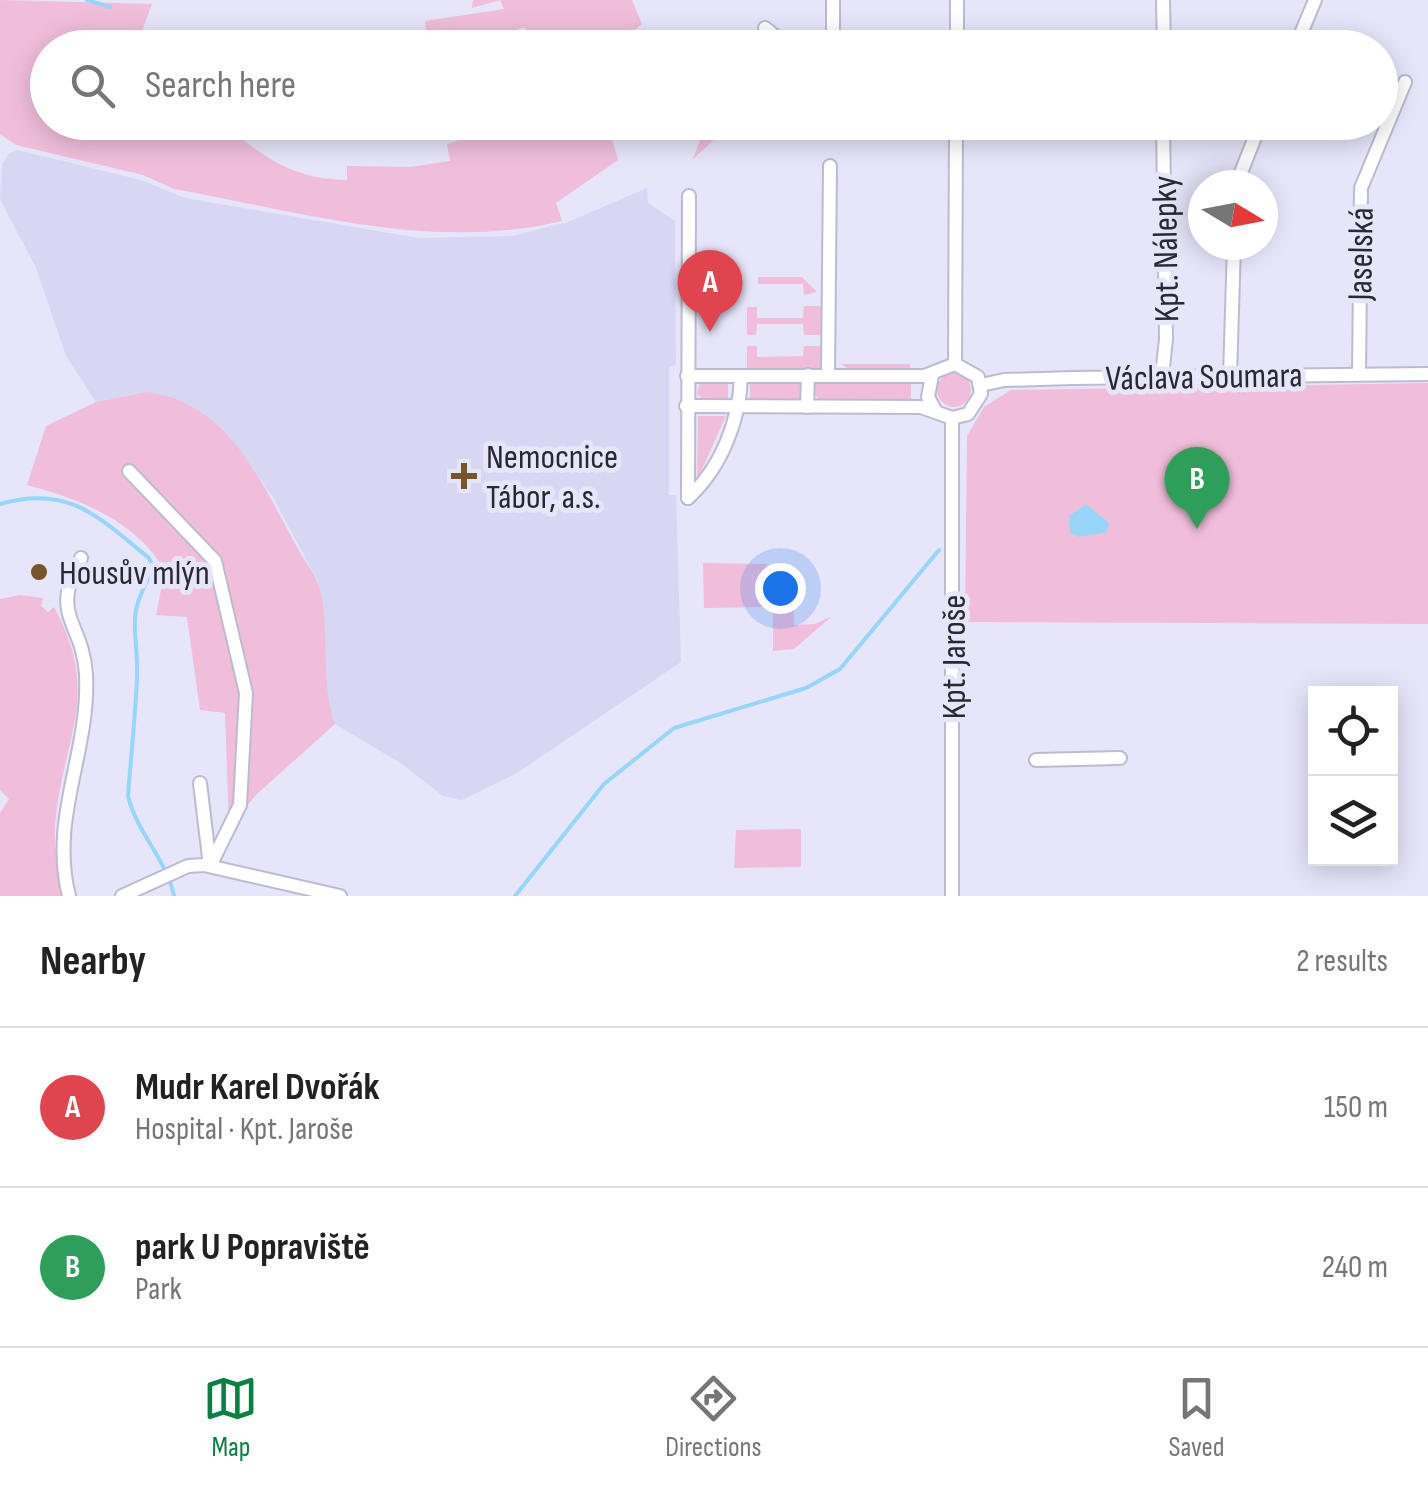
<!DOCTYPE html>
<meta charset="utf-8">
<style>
:root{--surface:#fff;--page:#f6f6f6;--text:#222;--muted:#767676;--line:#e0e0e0;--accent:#0b8043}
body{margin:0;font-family:"Sofia Sans Condensed",sans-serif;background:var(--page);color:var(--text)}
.controls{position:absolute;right:30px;bottom:30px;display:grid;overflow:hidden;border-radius:0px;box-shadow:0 5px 25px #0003}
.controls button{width:90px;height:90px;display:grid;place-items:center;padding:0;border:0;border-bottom:2px solid var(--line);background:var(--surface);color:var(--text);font:50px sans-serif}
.compass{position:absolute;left:1188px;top:170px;width:90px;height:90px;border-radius:50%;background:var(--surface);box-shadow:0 5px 25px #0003;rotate:100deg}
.you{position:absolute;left:780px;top:588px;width:35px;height:35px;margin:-25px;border:8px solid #fff;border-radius:50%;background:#1a73e8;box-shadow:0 0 0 15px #1a73e833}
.badge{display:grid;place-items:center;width:65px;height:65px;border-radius:50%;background:var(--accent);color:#fff;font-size:32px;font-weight:700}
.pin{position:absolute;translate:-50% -82px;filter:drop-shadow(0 2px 5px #0008)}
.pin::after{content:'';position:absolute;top:52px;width:35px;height:30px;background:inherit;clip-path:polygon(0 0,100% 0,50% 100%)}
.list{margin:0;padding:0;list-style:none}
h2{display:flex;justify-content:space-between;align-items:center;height:130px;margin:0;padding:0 40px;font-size:42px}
h2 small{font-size:32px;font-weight:400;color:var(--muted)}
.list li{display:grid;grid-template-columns:65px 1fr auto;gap:30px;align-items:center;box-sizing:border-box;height:160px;padding:0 40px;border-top:2px solid var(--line)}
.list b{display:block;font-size:38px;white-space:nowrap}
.list p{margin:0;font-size:32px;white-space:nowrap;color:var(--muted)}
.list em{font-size:32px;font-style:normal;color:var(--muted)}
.icon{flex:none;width:55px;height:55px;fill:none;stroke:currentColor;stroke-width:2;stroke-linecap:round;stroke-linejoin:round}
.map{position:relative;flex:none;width:1428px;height:896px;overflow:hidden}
.search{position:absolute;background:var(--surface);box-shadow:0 5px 25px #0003;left:30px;right:30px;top:30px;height:110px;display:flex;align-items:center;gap:25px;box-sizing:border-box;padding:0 35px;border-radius:55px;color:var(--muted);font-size:38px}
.sheet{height:450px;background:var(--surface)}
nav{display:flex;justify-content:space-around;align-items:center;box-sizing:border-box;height:140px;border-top:2px solid var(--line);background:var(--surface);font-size:28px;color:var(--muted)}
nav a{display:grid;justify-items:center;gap:5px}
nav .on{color:var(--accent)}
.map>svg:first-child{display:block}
.built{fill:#d8d7f3}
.green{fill:#f0beda}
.water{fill:#97d6f8}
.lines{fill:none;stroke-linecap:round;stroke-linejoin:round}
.stream{stroke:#97d6f8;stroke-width:4}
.minor-casing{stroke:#bcbbd0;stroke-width:16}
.minor{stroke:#fff;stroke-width:12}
.poi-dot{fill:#76542c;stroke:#e6e5fa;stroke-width:4}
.labels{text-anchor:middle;stroke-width:10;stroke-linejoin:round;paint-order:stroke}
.street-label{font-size:35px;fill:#2a2931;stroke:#e6e5fa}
.poi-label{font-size:35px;fill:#2a2931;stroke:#e6e5fa;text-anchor:start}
</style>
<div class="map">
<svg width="1428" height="896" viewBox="0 0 1428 896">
<rect width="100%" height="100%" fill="#e6e5fa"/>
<polygon class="built" points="17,150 141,180 185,198 418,238 512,236 568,222 647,188 648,203 675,221 676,365 669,367 669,495 676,495 681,662 517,773 462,800 443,796 402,764 335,724 327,701 317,580 274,499 245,457 146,392 96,402 66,356 36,268 0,199 2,165 9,153"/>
<g class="green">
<path d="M0,0L152,4L136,47L48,48V122L223,123C263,157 292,179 347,180V166L411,167L450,161L447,144L517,123H593L613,142L618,160L556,203L562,221C433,252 301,212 174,189L143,175L16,145L0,134Z"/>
<polygon points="473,0 632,0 642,24 615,47 532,47 533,39 524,27 487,42 476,37 466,40 466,47 428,47 425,21 504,9 500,0 472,8"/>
<polygon points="728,32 752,33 739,47 687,47"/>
<polygon points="703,123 733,123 693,159 705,127"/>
<polygon points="758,277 802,277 817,292 804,295 803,284 758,284"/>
<polygon points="804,306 824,306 824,335 804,335 803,324 757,324 756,335 747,335 747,307 757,307 757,318 803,318"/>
<polygon points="747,346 757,346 757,357 803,356 804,346 824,346 824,369 747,369"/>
<polygon points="841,364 910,364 910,369 851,370"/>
<circle cx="954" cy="390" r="17"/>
<polygon points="728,379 728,400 703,399 697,394 701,380"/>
<polygon points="750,379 801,379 800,400 750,400"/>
<polygon points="911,380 911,401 820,400 813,393 816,382"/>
<polygon points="1428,383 1428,624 965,622 967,436 984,407 1011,390"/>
<path d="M146,392C228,401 261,482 296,545C304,561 317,575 321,593C330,637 320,680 335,724L258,793L229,826L225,713L200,710L187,617L156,615L165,570C135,521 81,499 27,485L46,426L96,402Z"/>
<polygon points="698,416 726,416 697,480"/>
<polygon points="703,563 767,564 767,607 704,608"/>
<polygon points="793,567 794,625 815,624 832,616 794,649 773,651 773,568"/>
<path d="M20,595L43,598L41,606L48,612L54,607C103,697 62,737 55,826C54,850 59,873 63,896H0V813L9,799L0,790V599Z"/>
<polygon points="801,829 801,867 734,868 736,830"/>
</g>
<polygon class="water" points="1086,504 1109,523 1107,532 1079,537 1070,533 1069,516"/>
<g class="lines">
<g class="stream">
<polyline points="87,0 110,7"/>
<path d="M0,504C69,484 98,517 149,558L154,569C123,620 139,627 137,680C135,718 131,757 128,796C137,833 167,860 174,896"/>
<polyline points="515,896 604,784 674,728 806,688 840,669 939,550"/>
</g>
<defs>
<g id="minor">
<polyline points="1163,0 1164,48"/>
<polyline points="765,28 790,48"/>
<polyline points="833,48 833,0"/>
<polyline points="957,48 957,0"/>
<polyline points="1295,48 1315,0"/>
<polyline points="925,122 956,135"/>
<polyline points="1236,185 1261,122"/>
<polyline points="955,364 956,122"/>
<polyline points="1359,374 1361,188 1405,82"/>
<polyline points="828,375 830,166"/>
<polyline points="932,375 928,397 935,410"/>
<polyline points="1162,376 1166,339 1163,122"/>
<polyline points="1230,376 1234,245"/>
<polyline points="981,385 1004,380 1073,378 1428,374"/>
<polyline points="686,406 921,407 952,418 968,414 981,394 978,377 955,364 924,376 687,376"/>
<polyline points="807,407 808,375"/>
<polyline points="952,418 952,896"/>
<polyline points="129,471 215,561 246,693 240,805 210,866"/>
<polyline points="688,498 689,196"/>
<path d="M688,498C721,468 740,420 741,376"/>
<polyline points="1036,760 1120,758"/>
<polyline points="200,783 210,866"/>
<path d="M69,896C49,817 90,753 86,674C82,619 49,617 81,558"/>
<polyline points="122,896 188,866 204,865 340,896"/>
</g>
</defs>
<use href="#minor" class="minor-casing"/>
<use href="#minor" class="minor"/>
</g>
<g class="poi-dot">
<path d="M459 461h10v10h10v10h-10v10h-10v-10h-10v-10h10z"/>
<circle cx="39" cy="572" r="10"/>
</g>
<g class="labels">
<g class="street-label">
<text transform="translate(1165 249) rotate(-91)" y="12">Kpt. Nálepky</text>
<text transform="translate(1360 254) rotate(-89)" y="12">Jaselská</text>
<text transform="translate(1204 376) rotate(-1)" y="12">Václava Soumara</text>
<text transform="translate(953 657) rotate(-90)" y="12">Kpt. Jaroše</text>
</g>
<g class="poi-label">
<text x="486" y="468">Nemocnice<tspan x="486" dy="40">Tábor, a.s.</tspan></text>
<text x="59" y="584">Housův mlýn</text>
</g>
</g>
</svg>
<div class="controls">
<button><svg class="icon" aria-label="locate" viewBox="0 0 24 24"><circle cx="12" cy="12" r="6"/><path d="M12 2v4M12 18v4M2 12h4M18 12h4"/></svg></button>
<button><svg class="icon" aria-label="layers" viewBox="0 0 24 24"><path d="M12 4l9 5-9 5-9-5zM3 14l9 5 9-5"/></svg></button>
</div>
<svg class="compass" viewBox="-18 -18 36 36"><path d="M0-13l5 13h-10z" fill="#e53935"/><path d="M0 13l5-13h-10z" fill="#767676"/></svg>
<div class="you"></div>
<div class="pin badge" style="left:710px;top:332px;background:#e0444e">A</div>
<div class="pin badge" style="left:1197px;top:529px;background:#2e9e5b">B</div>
<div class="search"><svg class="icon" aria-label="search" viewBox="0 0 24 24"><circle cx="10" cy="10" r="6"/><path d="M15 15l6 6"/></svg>Search here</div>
</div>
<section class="sheet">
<h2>Nearby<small>2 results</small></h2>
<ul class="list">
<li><span class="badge" style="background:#e0444e">A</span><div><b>Mudr Karel Dvořák</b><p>Hospital · Kpt. Jaroše</p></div><em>150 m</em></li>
<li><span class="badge" style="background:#2e9e5b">B</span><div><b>park U Popraviště</b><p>Park</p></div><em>240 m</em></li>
</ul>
</section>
<nav>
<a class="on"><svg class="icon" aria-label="map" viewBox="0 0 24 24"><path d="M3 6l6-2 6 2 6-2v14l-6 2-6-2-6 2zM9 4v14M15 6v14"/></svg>Map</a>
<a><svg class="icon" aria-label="directions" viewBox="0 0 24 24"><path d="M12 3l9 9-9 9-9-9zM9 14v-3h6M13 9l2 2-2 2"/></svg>Directions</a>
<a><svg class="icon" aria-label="saved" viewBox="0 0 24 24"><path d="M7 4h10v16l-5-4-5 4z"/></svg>Saved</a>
</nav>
